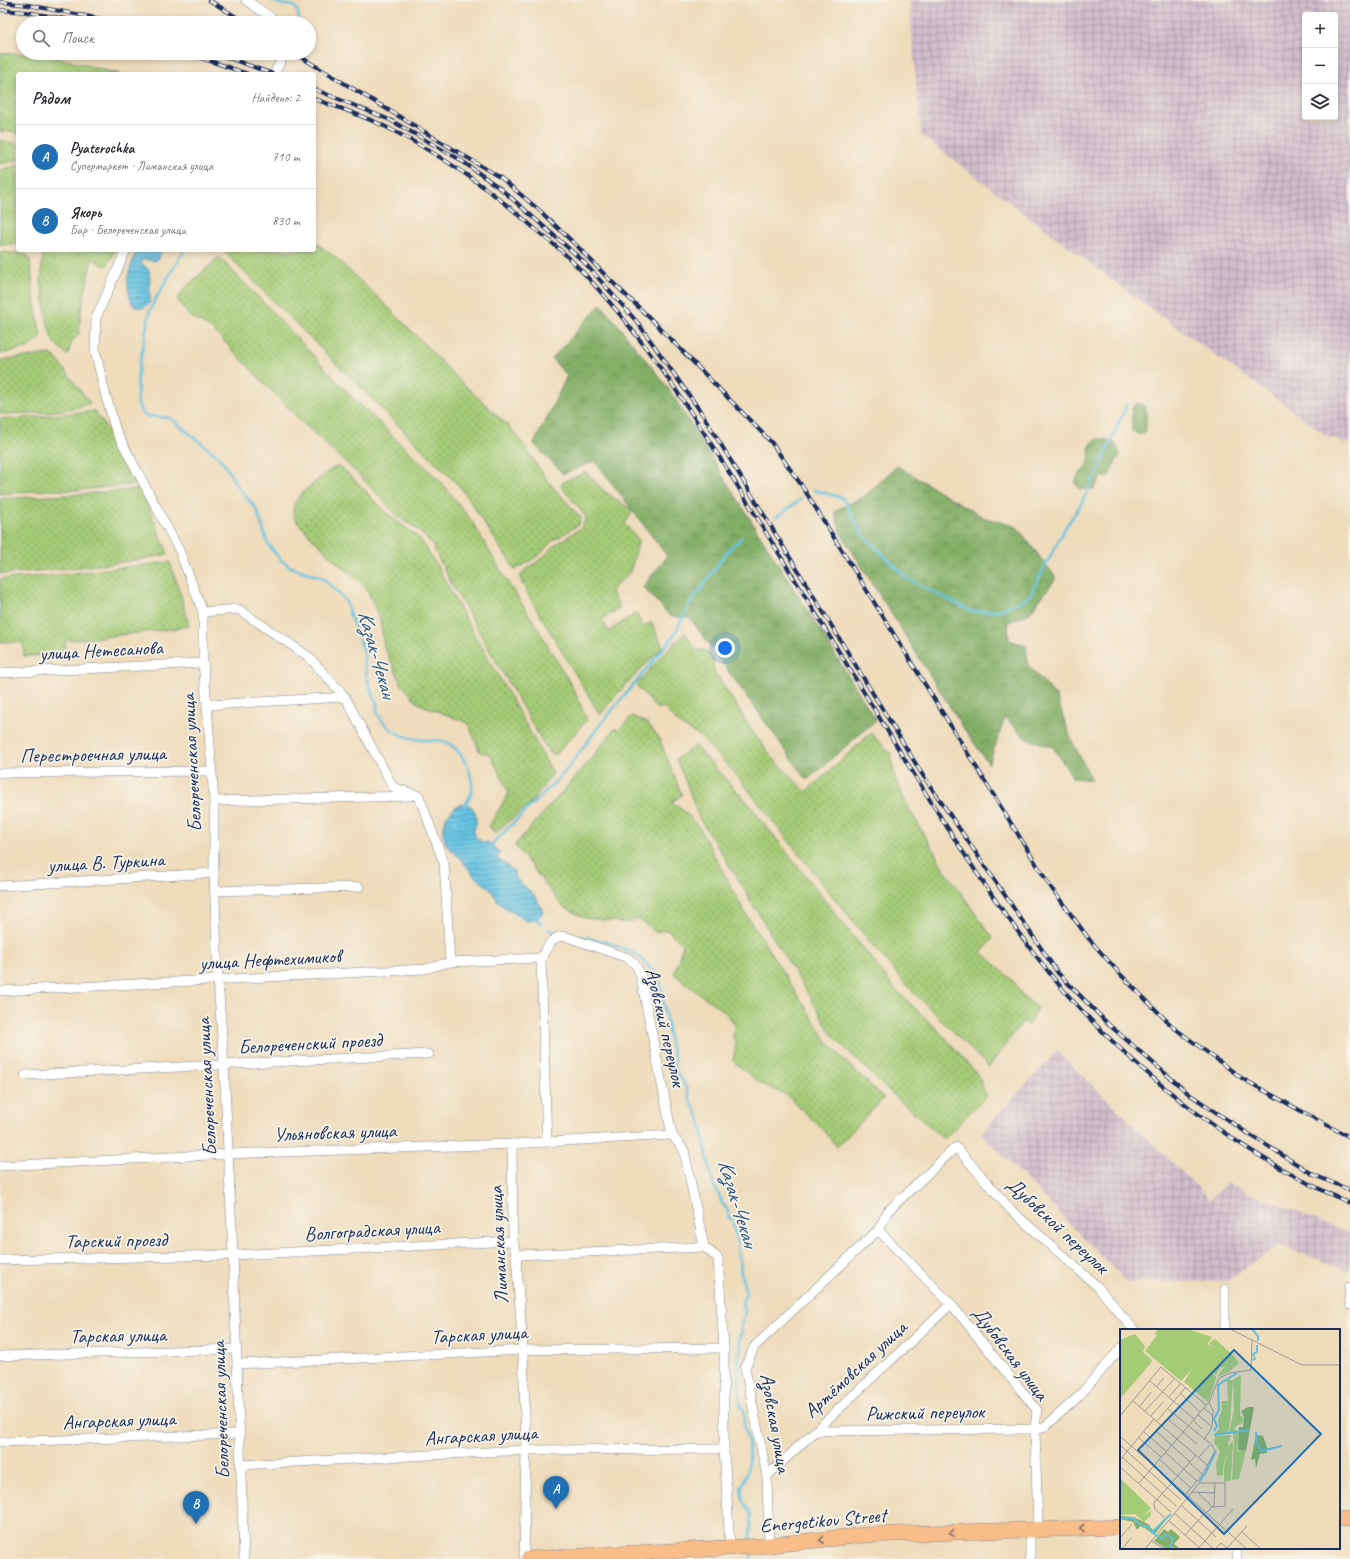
<!DOCTYPE html>
<html lang="ru">
<meta charset="utf-8">
<style>
:root{--surface:#fff;--page:#f7f7f7;--text:#2b2b33;--muted:#7c7c81;--line:#e1e1e2;--accent:#1f6fb2}
body{margin:0;font-family:Caveat,sans-serif;background:var(--page);color:var(--text)}
.controls{position:absolute;right:12px;top:12px;display:grid;overflow:hidden;border-radius:4px;box-shadow:0 2px 6px #0003}
.controls button{width:36px;height:36px;display:grid;place-items:center;padding:0;border:0;border-bottom:1px solid var(--line);background:var(--surface);color:var(--text);font:20px sans-serif}
.you{position:absolute;left:725px;top:648px;width:14px;height:14px;margin:-10px;border:3px solid #fff;border-radius:50%;background:#1a73e8;box-shadow:0 0 0 6px #1a73e833}
.badge{display:grid;place-items:center;width:26px;height:26px;border-radius:50%;background:var(--accent);color:#fff;font-size:13px;font-weight:700}
.pin{position:absolute;translate:-50% -33px;filter:drop-shadow(0 1px 2px #0008)}
.pin::after{content:'';position:absolute;top:21px;width:14px;height:12px;background:inherit;clip-path:polygon(0 0,100% 0,50% 100%)}
.list{margin:0;padding:0;list-style:none}
h2{display:flex;justify-content:space-between;align-items:center;height:52px;margin:0;padding:0 16px;font-size:17px}
h2 small{font-size:13px;font-weight:400;color:var(--muted)}
.list li{display:grid;grid-template-columns:26px 1fr auto;gap:12px;align-items:center;box-sizing:border-box;height:64px;padding:0 16px;border-top:1px solid var(--line)}
.list b{display:block;font-size:15px;white-space:nowrap}
.list p{margin:0;font-size:13px;white-space:nowrap;color:var(--muted)}
.list em{font-size:13px;font-style:normal;color:var(--muted)}
.icon{flex:none;width:22px;height:22px;fill:none;stroke:currentColor;stroke-width:2;stroke-linecap:round;stroke-linejoin:round}
.map{position:relative;flex:none;width:1350px;height:1559px;overflow:hidden}
.search{position:absolute;background:var(--surface);box-shadow:0 2px 6px #0003;left:16px;top:16px;width:300px;height:44px;display:flex;align-items:center;gap:10px;box-sizing:border-box;padding:0 14px;border-radius:22px;color:var(--muted);font-size:15px}
.panel{position:absolute;background:var(--surface);box-shadow:0 2px 6px #0003;left:16px;top:72px;width:300px;height:180px;border-radius:4px}
.map>svg:first-child{display:block}
.industrial{fill:url(#industrial-grid);fill-rule:evenodd}
.forest{fill:url(#forest-crowns);stroke:#506f62}
.garden{fill:url(#garden-dots);stroke:#607d6a}
.water{fill:url(#water-rules);stroke:#3f78a0}
.lines{fill:none;stroke-linecap:round;stroke-linejoin:round}
.stream{stroke:#63c2e1;stroke-width:2.5}
.minor-casing{stroke:#85868c;stroke-width:10}
.primary-casing{stroke:#85868c;stroke-width:16}
.minor{stroke:#fff;stroke-width:9}
.primary{stroke:#f8bd89;stroke-width:15}
.rail-casing{stroke:#1b2f5e;stroke-width:4}
.rail{stroke:#f7f3e8;stroke-width:2.5;stroke-dasharray:8;stroke-linecap:butt}
.oneway{stroke:#7e6f71}
.labels{text-anchor:middle;stroke-width:3.5;stroke-linejoin:round;paint-order:stroke}
.street-label{font-size:20px;fill:#1b2f5e;stroke:#f7f3e8}
.water-label{font-size:21px;font-style:italic;fill:#2d547f;stroke:#f7f3e8}
.inset-river{fill:none;stroke:#63c2e1;stroke-width:2}
.inset-road{fill:none;stroke:#9a9796;stroke-width:1}
.view{fill:#1f6fb2;fill-opacity:0.15;stroke:#1f6fb2;stroke-width:2}
.inset-edge{fill:none;stroke:#1b2f5e;stroke-width:2}
</style>
<div class="map">
<svg width="1350" height="1559" viewBox="0 0 1350 1559">
<defs>
<pattern id="industrial-grid" width="8" height="8" patternUnits="userSpaceOnUse"><rect width="8" height="8" fill="#d1bdcb"/><path d="M0 4h8M4 0v8" fill="none" stroke="#a99aa8"/></pattern>
<pattern id="forest-crowns" width="20" height="18" patternUnits="userSpaceOnUse"><rect width="20" height="18" fill="#84af67"/><path d="M2 6a3 3 0 1 1 6 0M12 15a3 3 0 1 1 6 0" fill="none" stroke="#6b8f58"/></pattern>
<pattern id="garden-dots" width="8" height="8" patternUnits="userSpaceOnUse"><rect width="8" height="8" fill="#a5cb76"/><path d="M2 2h.1M6 6h.1" fill="none" stroke="#86a564" stroke-width="1.8" stroke-linecap="round"/></pattern>
<pattern id="water-rules" width="6" height="5" patternUnits="userSpaceOnUse"><rect width="6" height="5" fill="#63c2e1"/><path d="M0 2.5h6" fill="none" stroke="#519eba"/></pattern>
</defs>
<rect width="100%" height="100%" fill="#f7f3e8"/>
<filter id="ink" filterUnits="userSpaceOnUse"><feTurbulence type="fractalNoise" baseFrequency=".025" numOctaves="2"/><feDisplacementMap in="SourceGraphic" scale="8" xChannelSelector="R" yChannelSelector="G"/><feConvolveMatrix kernelMatrix="1 2 1 2 8 2 1 2 1" color-interpolation-filters="sRGB"/></filter>
<filter id="wash" filterUnits="userSpaceOnUse"><feTurbulence type="fractalNoise" baseFrequency=".012" numOctaves="4" result="noise"/><feDisplacementMap in="SourceGraphic" scale="16" xChannelSelector="R" yChannelSelector="G"/><feGaussianBlur stdDeviation="0.9" result="paint"/><feColorMatrix in="noise" values="0 0 0 0 0 0 0 0 0 0 0 0 0 0 0 0 0 1.4 0 .05"/><feComposite in="paint" operator="in"/></filter>
<g filter="url(#wash)">
<rect width="100%" height="100%" fill="#efdcbb"/>
<g class="industrial">
<path d="M909,0H1350V442L1343,443L1325,434L1136,298L921,135ZM1305,15H1335V117H1305Z"/>
<polygon points="1057,1051 1210,1199 1227,1183 1350,1234 1350,1271 1279,1245 1227,1281 1127,1282 981,1133"/>
</g>
<g class="forest">
<polygon points="601,304 666,385 876,720 807,780 690,618 670,616 643,587 667,556 595,461 563,474 534,444 567,376 552,359"/>
<polygon points="1137,403 1143,405 1146,408 1146,431 1143,434 1137,434 1132,431 1132,408"/>
<path d="M1097,439H1106L1116,444L1120,455L1113,466L1109,477H1102L1094,489H1080L1075,483C1076,480 1077,477 1079,474C1082,471 1086,468 1088,464C1093,453 1083,449 1097,439Z"/>
<polygon points="897,466 983,517 1017,527 1056,578 1030,613 1008,622 1009,640 1026,645 1028,665 1056,696 1071,739 1092,780 1073,778 1053,747 1025,738 1005,717 989,764 962,726 840,532 835,511 865,496"/>
</g>
<g class="garden">
<polygon points="39,53 120,74 18,74 18,134 13,131 0,132 0,54"/>
<polygon points="0,140 18,144 18,160 0,164"/>
<polygon points="18,165 18,244 0,245 0,170"/>
<polygon points="314,241 336,258 391,310 458,379 502,420 518,437 547,480 581,518 578,525 551,542 541,554 515,570 461,488 225,253 227,250 314,250"/>
<polygon points="43,250 115,250 107,266 99,263 92,258 81,311 79,334 72,341 68,355 66,354 53,341 48,325 41,281"/>
<polygon points="0,252 26,254 30,259 34,297 41,338 27,348 0,354"/>
<polygon points="219,257 278,318 354,399 441,482 471,520 507,581 537,627 574,690 587,720 555,755 549,752 542,741 452,585 431,543 417,529 401,519 358,474 301,421 211,328 189,316 177,299 186,287"/>
<path d="M50,354L54,356L90,403C62,414 30,413 0,414V360Z"/>
<polygon points="95,411 122,451 137,484 79,490 44,490 0,494 0,418 11,419"/>
<polygon points="340,466 359,484 382,509 420,539 439,569 467,622 489,659 553,773 531,803 495,833 489,826 509,793 490,754 480,752 468,723 419,704 402,685 384,647 380,619 366,587 331,557 298,523 293,515 294,504 301,494 323,475 335,467"/>
<polygon points="586,472 604,491 633,511 625,524 639,540 630,572 611,591 620,608 602,619 609,631 636,613 643,627 651,622 663,647 615,696 600,715 527,593 526,587 522,584 520,576 526,569 541,559 555,545 581,528 586,518 582,512 561,486 563,482"/>
<path d="M141,489L168,554C113,566 56,569 0,574V499L83,494Z"/>
<polygon points="170,562 181,596 189,626 173,629 65,641 65,655 24,656 23,642 0,642 0,579 48,576"/>
<polygon points="685,633 696,650 705,650 713,661 714,670 751,729 771,756 806,792 871,733 891,754 894,775 907,805 944,869 993,938 982,952 1015,983 1022,996 1038,1008 1028,1025 1023,1021 989,1067 911,990 884,959 835,899 738,777 701,737 680,725 663,707 657,709 636,685 666,651"/>
<polygon points="632,716 647,723 658,736 682,795 671,802 685,812 700,829 747,916 827,1041 839,1055 884,1098 837,1147 822,1129 788,1096 760,1083 733,1061 736,1044 733,1037 734,1023 724,1011 698,993 674,974 683,945 668,930 655,932 639,919 628,923 585,918 562,906 515,845 590,760 615,728 619,730"/>
<polygon points="695,746 748,803 849,931 872,959 893,987 945,1037 979,1077 986,1096 944,1139 882,1085 832,1035 816,1007 750,900 747,893 699,818 687,785 676,759"/>
</g>
<g class="water">
<path d="M136,250H161L159,258L155,261L141,259L142,264C144,266 147,268 149,270C150,272 150,298 150,303L143,308C130,305 132,305 129,292C124,274 133,267 136,250Z"/>
<path d="M462,804V809L468,804C476,809 478,818 475,827C474,831 473,830 474,834C476,838 480,841 484,843L488,842L500,853L497,858L513,870L516,879L531,892L537,899L543,912L537,920L526,921L499,903L490,888L476,878L461,859L447,846L445,841L443,833L446,817L456,806Z"/>
</g>
<g class="lines">
<g class="stream">
<path d="M271,0L280,4L294,6C299,12 300,16 297,23"/>
<path d="M184,250L155,300L150,310L138,372L137,400L139,407L143,414L147,416L170,418L215,454L223,462L235,483L257,510L268,544L275,553L282,561L291,567L323,578L346,601L350,616L364,651V663L369,685L377,704V713C387,731 405,739 425,740C432,741 440,739 446,742C461,748 474,775 472,791C471,797 465,804 462,810L463,811"/>
<polyline points="814,490 843,498 862,534 908,579 973,612 1000,610 1029,597 1065,528 1080,506 1102,462 1127,404"/>
<polyline points="777,517 801,499"/>
<polyline points="489,847 565,772 599,726 673,637 688,607 729,549 742,537"/>
<polyline points="536,918 541,923"/>
<polyline points="549,930 560,933"/>
<polyline points="569,934 610,943 629,951 642,959 649,967 660,982 671,1048 674,1056 675,1070 686,1087 691,1102 700,1120 713,1185 719,1195 723,1205 728,1210 728,1216 732,1220 734,1228 737,1243 738,1256 740,1259 741,1273 746,1293 742,1302 745,1315 741,1324 742,1333 739,1337 741,1349 738,1355 739,1366 738,1371 740,1404 744,1411 744,1427 748,1440 749,1456 747,1473 741,1489 743,1501 751,1515 750,1541"/>
<polyline points="751,1552 751,1559"/>
</g>
</g>
</g>
<g filter="url(#ink)">
<g class="lines">
<defs>
<g id="minor">
<polyline points="246,0 279,23"/>
<polyline points="274,74 285,53"/>
<polyline points="126,250 96,318 95,350 105,393 116,431 179,550 203,612 203,663 207,705 214,801 214,873 218,980 224,1065 233,1255 244,1559"/>
<polyline points="203,612 238,609 309,657 345,697 393,787 419,796 444,863 450,962"/>
<polyline points="0,673 203,663"/>
<polyline points="207,705 345,697"/>
<polyline points="0,773 211,771"/>
<polyline points="214,801 411,796"/>
<polyline points="0,886 214,873"/>
<polyline points="215,891 359,887"/>
<path d="M541,958C547,948 551,936 564,936L628,958L635,964L640,974L672,1135L684,1150L704,1247L718,1258L724,1348V1449L730,1547"/>
<polyline points="541,958 547,1142"/>
<polyline points="0,991 425,969 450,962 541,958"/>
<polyline points="25,1075 429,1054"/>
<polyline points="512,1144 513,1241 516,1255 523,1350 526,1450 524,1559"/>
<polyline points="0,1166 228,1154 512,1144 672,1135"/>
<polyline points="878,1230 951,1304 1037,1410 1035,1429 1038,1530"/>
<polyline points="516,1255 704,1247"/>
<polyline points="0,1260 233,1255 513,1241"/>
<polyline points="1349,1287 1350,1305"/>
<polyline points="1225,1289 1225,1330"/>
<polyline points="0,1356 236,1349"/>
<polyline points="237,1364 523,1350 724,1348"/>
<polyline points="816,1431 1035,1429 1046,1426 1079,1396 1121,1348"/>
<polyline points="0,1442 239,1434"/>
<polyline points="240,1465 526,1450 724,1449"/>
<polyline points="767,1476 951,1304"/>
<polyline points="1030,1530 1030,1559"/>
<polyline points="769,1545 767,1476 745,1368 754,1347 878,1230 888,1211 956,1147 1011,1210 1098,1287 1134,1330"/>
<polyline points="1237,1548 1237,1559"/>
</g>
<g id="primary">
<polyline points="1339,1519 1350,1519"/>
<polyline points="528,1559 760,1546 865,1535 1121,1527"/>
</g>
</defs>
<use href="#minor" class="minor-casing"/>
<use href="#primary" class="primary-casing"/>
<use href="#minor" class="minor"/>
<use href="#primary" class="primary"/>
<defs>
<g id="rail">
<polyline points="209,0 246,23"/>
<polyline points="0,2 28,5 123,23"/>
<polyline points="0,10 27,12 87,23"/>
<polyline points="187,53 248,74"/>
<polyline points="215,53 273,74"/>
<polyline points="294,53 501,178 539,210 579,248 608,278 654,322 771,442 802,486 1050,886 1089,939 1121,975 1173,1027 1243,1079 1332,1128 1350,1137"/>
<polyline points="314,89 390,120 459,159 501,189 583,261 638,323 703,415 922,774 1058,973 1108,1024 1189,1094 1244,1131 1314,1175 1350,1190"/>
<path d="M314,99C338,107 363,116 386,127C440,154 489,188 534,228C545,238 558,247 569,258C645,334 700,425 756,516C800,589 845,662 890,735C941,819 993,903 1055,980C1076,1006 1100,1030 1125,1053C1192,1115 1265,1166 1350,1203"/>
</g>
</defs>
<use href="#rail" class="rail-casing"/>
<use href="#rail" class="rail"/>
</g>
<defs><path id="oneway-chevron" d="M-2-3.5L2.5 0L-2 3.5" fill="none" stroke-width="1.6" stroke-linecap="round" stroke-linejoin="round"/></defs>
<g class="oneway">
<use href="#oneway-chevron" transform="translate(1082 1528) rotate(178)"/>
<use href="#oneway-chevron" transform="translate(952 1533) rotate(178)"/>
<use href="#oneway-chevron" transform="translate(822 1540) rotate(174)"/>
</g>
</g>
<g class="labels">
<g class="street-label">
<text transform="translate(101 650) rotate(-3)" y="7">улица Нетесанова</text>
<text transform="translate(93 754) rotate(-1)" y="7">Перестроечная улица</text>
<text transform="translate(191 763) rotate(-93)" y="7">Белореченская улица</text>
<text transform="translate(106 862) rotate(-3)" y="7">улица В. Туркина</text>
<text transform="translate(270 959) rotate(-3)" y="7">улица Нефтехимиков</text>
<text transform="translate(666 1027) rotate(77)" y="7">Азовский переулок</text>
<text transform="translate(310 1043) rotate(-3)" y="7">Белореченский проезд</text>
<text transform="translate(206 1087) rotate(-93)" y="7">Белореченская улица</text>
<text transform="translate(335 1132) rotate(-2)" y="7">Ульяновская улица</text>
<text transform="translate(1058 1225) rotate(43)" y="7">Дубовской переулок</text>
<text transform="translate(372 1230) rotate(-3)" y="7">Волгоградская улица</text>
<text transform="translate(116 1240) rotate(-1)" y="7">Тарский проезд</text>
<text transform="translate(498 1245) rotate(-93)" y="7">Лиманская улица</text>
<text transform="translate(479 1334) rotate(-3)" y="7">Тарская улица</text>
<text transform="translate(118 1335) rotate(-1)" y="7">Тарская улица</text>
<text transform="translate(1011 1353) rotate(53)" y="7">Дубовская улица</text>
<text transform="translate(855 1369) rotate(-43)" y="7">Артёмовская улица</text>
<text transform="translate(220 1410) rotate(-92)" y="7">Белореченская улица</text>
<text transform="translate(925 1412) rotate(-1)" y="7">Рижский переулок</text>
<text transform="translate(119 1420) rotate(-2)" y="7">Ангарская улица</text>
<text transform="translate(776 1423) rotate(80)" y="7">Азовская улица</text>
<text transform="translate(481 1435) rotate(-3)" y="7">Ангарская улица</text>
<text transform="translate(823 1520) rotate(-5)" y="7">Energetikov Street</text>
</g>
<g class="water-label">
<text transform="translate(377 654) rotate(74)" y="7">Казак-Чекан</text>
<text transform="translate(738 1203) rotate(73)" y="7">Казак-Чекан</text>
</g>
</g>
<g transform="translate(1120 1329)">
<rect width="220" height="220" fill="#efdcbb"/>
<path d="M128,78H134L126,122L118,121L119,98H123L124,88L121,82ZM136,106L143,107L147,118V124L140,125L136,139L135,130L131,131ZM0,187L14,188L28,195L33,201L46,191L34,206L21,196L17,201L13,193L0,190ZM44,200L48,203L51,200L60,208L54,215L60,220H47L34,212Z" fill="#84af67"/>
<path d="M37,0H67L80,4L92,8L88,14L84,12L88,14V17L89,15L97,21L89,14L95,10L114,27L119,34L114,39L104,27L113,38L111,42L97,48L105,37L101,39L99,36L100,39L96,45L92,44L96,47L95,53L88,73L64,53L72,40L61,52L25,22L37,6H35ZM15,5L25,17L23,23L32,31L31,34L0,70V11ZM121,46L120,87L123,88V93L114,99L119,104L117,122H125V125L119,150L112,151L114,112L113,104H109L114,81L113,51ZM107,51H113L110,94L108,104L95,105L99,100L98,90L102,81L101,72H108ZM111,106L108,114V117L113,112L111,151L104,153V139L108,119L103,139V146L97,147L96,135L100,122L94,114L95,107ZM0,149L31,179L23,187L31,182V186L24,193L15,185L0,186Z" fill="#a5cb76"/>
<path class="inset-river" d="M132,0L138,7V12M132,31L135,30L133,25L137,23V16M94,102L97,97L94,90L99,81L98,56L117,44M136,103L137,114L141,122L162,117M94,106L129,101M79,153L85,145L96,122M0,189H13L23,198L29,197L30,202L42,210L45,206L50,207L53,210L50,218L55,220M32,203L51,185"/>
<path class="inset-road" d="M110,0L182,36H220M30,52L74,90M36,58L44,49M61,65L80,83M49,68L61,54M13,72L87,136M20,77L31,63M84,79L93,87M48,80L92,116L95,122L82,146L65,166M25,82L55,49M78,86L91,97M0,87L41,38L86,76M31,87L43,73M49,91L77,115M73,91L82,100M37,92L66,58M36,102L70,133M24,103L46,122M0,107L127,220M19,109L41,128M84,111L92,98L93,82L89,73M0,116L61,171M45,123L77,152M2,128L56,177M79,128L90,116M39,130L71,159M0,131L34,90M70,134L82,145M0,138L51,183M19,154L89,73L99,49L110,44L131,41L132,12M72,163L95,164M68,168L79,154H105V177L93,178L78,164M61,176L96,208M54,184L94,220M86,184L94,176L95,154M45,189L35,180L34,174L76,126M48,191L81,220M107,203L121,187M122,203L141,220M65,206L86,183M0,209L12,195M31,212L45,220M2,220L11,209M25,220L68,168M78,220L113,180M95,220L101,214L107,219M106,220L127,197"/>
<path class="view" d="M114,21L201,105L104,205L18,121Z"/>
<rect width="220" height="220" class="inset-edge"/>
</g>
</svg>
<div class="controls">
<button>+</button>
<button>−</button>
<button><svg class="icon" aria-label="layers" viewBox="0 0 24 24"><path d="M12 4l9 5-9 5-9-5zM3 14l9 5 9-5"/></svg></button>
</div>
<div class="you"></div>
<div class="pin badge" style="left:556px;top:1509px">A</div>
<div class="pin badge" style="left:196px;top:1524px">B</div>
<div class="search"><svg class="icon" aria-label="search" viewBox="0 0 24 24"><circle cx="10" cy="10" r="6"/><path d="M15 15l6 6"/></svg>Поиск</div>
<section class="panel">
<h2>Рядом<small>Найдено: 2</small></h2>
<ul class="list">
<li><span class="badge">A</span><div><b>Pyaterochka</b><p>Супермаркет · Лиманская улица</p></div><em>710 m</em></li>
<li><span class="badge">B</span><div><b>Якорь</b><p>Бар · Белореченская улица</p></div><em>830 m</em></li>
</ul>
</section>
</div>
